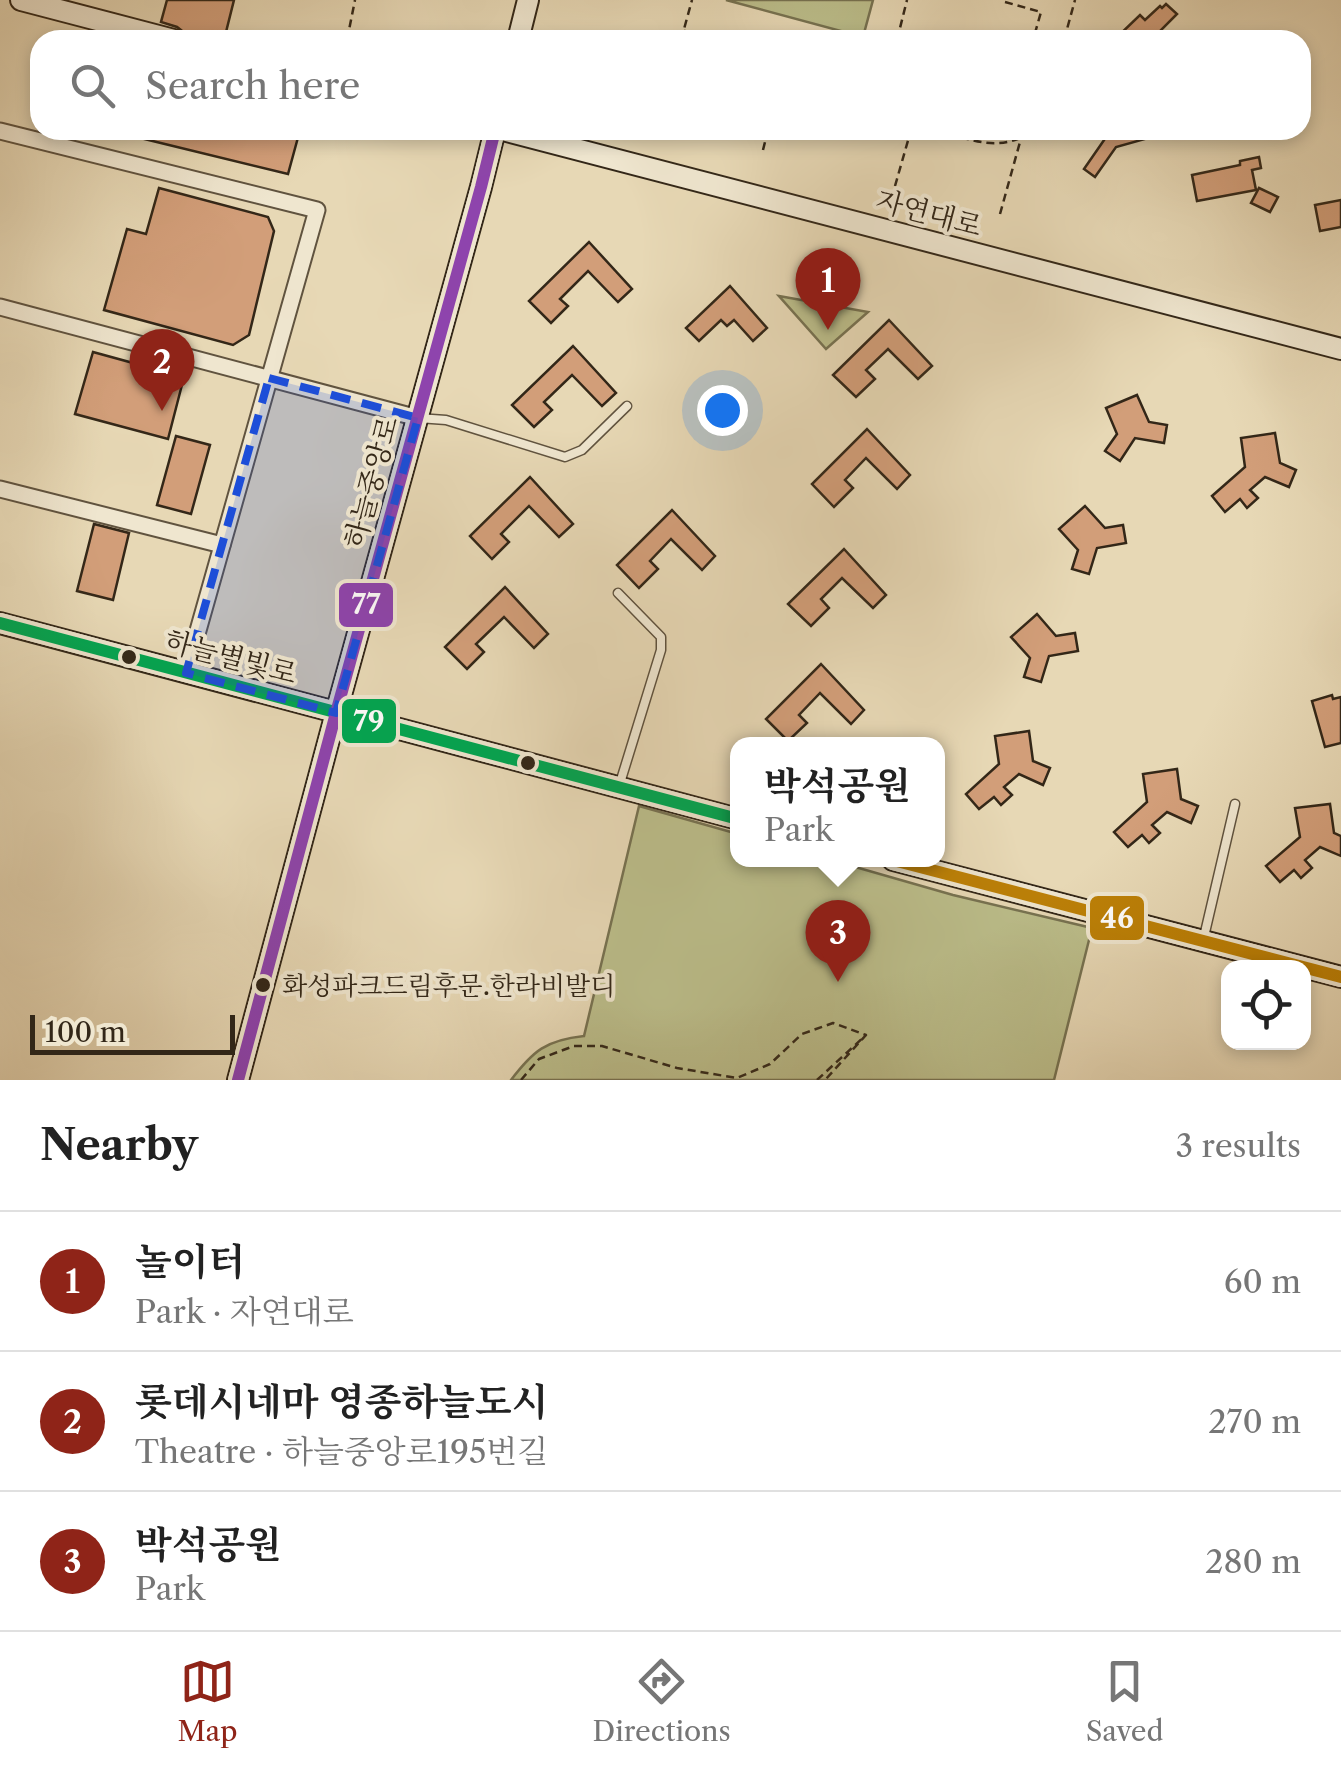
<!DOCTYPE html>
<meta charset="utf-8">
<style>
:root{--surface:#fff;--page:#f2f2f2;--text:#222;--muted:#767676;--line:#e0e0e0;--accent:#8f2418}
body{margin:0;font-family:"Libre Caslon Text","Noto Serif KR",serif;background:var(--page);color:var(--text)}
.controls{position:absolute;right:30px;bottom:30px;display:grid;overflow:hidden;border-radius:20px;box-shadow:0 5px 15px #0003}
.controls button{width:90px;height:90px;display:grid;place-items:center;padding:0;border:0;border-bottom:2px solid var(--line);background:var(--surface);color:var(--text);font:50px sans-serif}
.scale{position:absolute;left:30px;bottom:25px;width:205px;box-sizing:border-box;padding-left:10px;border:5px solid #332718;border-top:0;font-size:28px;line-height:35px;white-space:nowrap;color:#332718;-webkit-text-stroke:8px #efe6cf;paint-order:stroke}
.you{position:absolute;left:722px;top:410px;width:35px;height:35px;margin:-25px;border:8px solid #fff;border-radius:50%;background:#1a73e8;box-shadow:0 0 0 15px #1a73e833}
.badge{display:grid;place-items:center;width:65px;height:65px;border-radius:50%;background:var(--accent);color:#fff;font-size:32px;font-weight:700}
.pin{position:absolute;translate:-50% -82px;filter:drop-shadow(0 2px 5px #0008)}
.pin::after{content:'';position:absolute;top:52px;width:35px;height:30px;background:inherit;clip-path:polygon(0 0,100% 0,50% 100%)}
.popup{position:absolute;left:730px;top:737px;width:215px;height:130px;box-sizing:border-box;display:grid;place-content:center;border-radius:20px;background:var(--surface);filter:drop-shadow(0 2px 8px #0005);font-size:32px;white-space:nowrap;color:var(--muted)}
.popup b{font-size:38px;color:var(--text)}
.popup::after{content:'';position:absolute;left:50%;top:100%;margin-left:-20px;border:20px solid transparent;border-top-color:var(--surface)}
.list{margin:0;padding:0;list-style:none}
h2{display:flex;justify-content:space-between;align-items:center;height:130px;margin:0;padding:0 40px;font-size:42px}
h2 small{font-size:32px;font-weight:400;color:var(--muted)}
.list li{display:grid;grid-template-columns:65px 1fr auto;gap:30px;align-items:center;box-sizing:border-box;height:140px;padding:0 40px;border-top:2px solid var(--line)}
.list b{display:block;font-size:38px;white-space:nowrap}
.list p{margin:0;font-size:32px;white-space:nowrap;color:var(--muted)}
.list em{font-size:32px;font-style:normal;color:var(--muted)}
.icon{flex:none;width:55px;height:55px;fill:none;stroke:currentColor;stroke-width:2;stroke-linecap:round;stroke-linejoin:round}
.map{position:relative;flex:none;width:1341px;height:1080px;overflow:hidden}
.search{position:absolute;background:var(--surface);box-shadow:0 5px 15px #0003;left:30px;right:30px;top:30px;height:110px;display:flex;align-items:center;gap:25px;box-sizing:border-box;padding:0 35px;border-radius:30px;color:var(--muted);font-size:38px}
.sheet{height:550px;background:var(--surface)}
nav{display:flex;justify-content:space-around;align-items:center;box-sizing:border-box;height:140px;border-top:2px solid var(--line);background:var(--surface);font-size:28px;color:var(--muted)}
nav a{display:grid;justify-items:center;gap:5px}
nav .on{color:var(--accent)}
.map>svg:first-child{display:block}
.green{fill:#bbbd8a;stroke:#777251;stroke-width:2.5}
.building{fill:#d29e79;stroke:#332718;stroke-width:2.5}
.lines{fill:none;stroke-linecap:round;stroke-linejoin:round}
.lane-casing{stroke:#60533f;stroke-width:11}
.street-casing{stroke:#60533f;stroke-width:19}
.secondary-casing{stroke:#332718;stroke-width:24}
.path{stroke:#332718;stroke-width:2.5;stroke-dasharray:8 5;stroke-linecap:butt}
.lane{stroke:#efe6cf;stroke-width:8}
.street{stroke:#efe6cf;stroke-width:15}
.secondary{stroke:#efe6cf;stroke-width:20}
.bus-1-casing{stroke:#efe6cf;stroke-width:20}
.bus-2-casing{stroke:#efe6cf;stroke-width:20}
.bus-3-casing{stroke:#efe6cf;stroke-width:20}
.bus-1{stroke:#00a651;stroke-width:12}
.bus-2{stroke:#bc8007;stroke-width:12}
.bus-3{stroke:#8e44ad;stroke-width:12}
.marked{fill:#1d4ed8;fill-opacity:0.2;stroke:#1d4ed8;stroke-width:8;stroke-dasharray:20 12;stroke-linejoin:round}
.bus-dot{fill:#332718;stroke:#efe6cf;stroke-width:4}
.labels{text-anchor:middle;stroke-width:8;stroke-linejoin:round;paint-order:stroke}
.bus-label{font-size:26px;fill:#332718;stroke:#efe6cf;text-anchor:start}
.street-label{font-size:28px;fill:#332718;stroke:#efe6cf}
.line-badge{stroke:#efe6cf;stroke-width:4}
.badge-label{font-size:28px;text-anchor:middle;font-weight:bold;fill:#fff}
</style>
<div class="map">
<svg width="1341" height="1080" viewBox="0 0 1341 1080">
<rect width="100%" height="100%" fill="#e7d8b5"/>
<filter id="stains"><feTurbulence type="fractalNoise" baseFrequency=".002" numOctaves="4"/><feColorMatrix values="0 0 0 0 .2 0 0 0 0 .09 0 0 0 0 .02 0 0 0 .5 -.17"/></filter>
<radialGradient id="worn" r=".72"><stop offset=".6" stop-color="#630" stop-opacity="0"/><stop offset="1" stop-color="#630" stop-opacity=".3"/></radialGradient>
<g class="green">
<polygon points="726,0 873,0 863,37"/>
<polygon points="779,296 868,312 826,349"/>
<path d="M639,806L738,834V860H831L953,895L1092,928L1054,1080H511C533,1051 546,1040 584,1036Z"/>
</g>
<g class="building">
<polygon points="167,0 234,0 224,40 208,40 186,34 177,27 161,22"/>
<polygon points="1166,4 1177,14 1156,35 1155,40 1114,40 1140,15 1145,20 1160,6 1162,8"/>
<polygon points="125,130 300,130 288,174 124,134"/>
<polygon points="1111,130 1142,130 1145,139 1116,147 1095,177 1084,169"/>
<polygon points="1259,157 1261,168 1252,170 1256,190 1197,201 1192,175 1240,165 1240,161"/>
<polygon points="159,188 268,217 274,231 249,335 233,345 104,310 127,229 146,234"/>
<polygon points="1259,188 1278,197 1270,212 1251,203"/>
<polygon points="1341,200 1341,227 1320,231 1315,205"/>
<polygon points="589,242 632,289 618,302 588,271 560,299 568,306 551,323 529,301"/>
<polygon points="730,286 767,328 753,341 734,320 727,326 721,320 699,341 686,328"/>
<polygon points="889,320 932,366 918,379 888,349 866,370 875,379 856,397 833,375"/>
<polygon points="573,346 616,393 602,406 572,375 544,402 552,410 534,427 512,405"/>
<polygon points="93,352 184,377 168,439 75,414"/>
<polygon points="1137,395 1149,422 1167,425 1164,443 1135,438 1120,461 1105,451 1117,434 1106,408"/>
<polygon points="867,429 910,475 897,489 866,458 845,480 853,488 834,507 812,484"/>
<polygon points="1275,433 1280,463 1296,470 1289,487 1265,477 1250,490 1258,498 1247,508 1240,499 1225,512 1212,496 1245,467 1241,438"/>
<polygon points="176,436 210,445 191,514 157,505"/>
<polygon points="530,477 573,524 559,537 529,506 501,534 509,542 492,559 470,536"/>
<polygon points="1085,506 1105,528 1123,525 1126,543 1097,548 1089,574 1072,569 1078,550 1059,529"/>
<polygon points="672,510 715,556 702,570 671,539 650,561 658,569 639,588 617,565"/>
<polygon points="94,524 129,533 113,600 77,591"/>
<polygon points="844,549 886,595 873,608 842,578 821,599 829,608 811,626 788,604"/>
<polygon points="505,587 548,634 534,648 504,617 476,644 484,652 467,669 445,647"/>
<polygon points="1037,614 1056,636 1075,633 1078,651 1049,656 1041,682 1024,677 1030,658 1011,637"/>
<polygon points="821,664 864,710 851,724 820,693 799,715 807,723 788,741 766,719"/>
<polygon points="1332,695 1333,699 1341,697 1341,743 1325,747 1312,701"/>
<polygon points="1029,731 1033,761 1050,768 1043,785 1019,774 1004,787 1012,795 1001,805 994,797 979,809 966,794 999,764 995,736"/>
<polygon points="1177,769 1181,799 1198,806 1191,823 1167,812 1152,825 1160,833 1149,843 1142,835 1128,847 1114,832 1147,802 1143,774"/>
<polygon points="1330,804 1334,833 1341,836 1341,856 1320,847 1305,860 1312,868 1301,878 1294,870 1280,882 1266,866 1300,837 1295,808"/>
</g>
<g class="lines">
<defs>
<g id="lane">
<polyline points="418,418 446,420 565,457 582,450 627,406"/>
<polyline points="618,593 661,637 661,650 620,783"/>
<polyline points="1203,941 1235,804"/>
</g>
<g id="street">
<polyline points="0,131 317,210 186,673"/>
<polyline points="0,307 418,418"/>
<polyline points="0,489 222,545"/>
</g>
<g id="secondary">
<polyline points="21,0 174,40"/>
<polyline points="518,40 528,0"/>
<polyline points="503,130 1341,349"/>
<polyline points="0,623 738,819"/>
<polyline points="893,860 1341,977"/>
<polyline points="238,1080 336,713 481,187 495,130"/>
</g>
</defs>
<use href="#lane" class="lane-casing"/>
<use href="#street" class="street-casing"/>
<use href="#secondary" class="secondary-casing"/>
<g class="path">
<polyline points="1005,2 1041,12 1033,40"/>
<polyline points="684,30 689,40"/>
<polyline points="347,40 355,0"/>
<polyline points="681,40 692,0"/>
<polyline points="897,40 907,0"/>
<polyline points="1064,40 1075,0"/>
<path d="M936,130C974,140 999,154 1035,130"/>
<polyline points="763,150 768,130"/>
<polyline points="895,186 911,130"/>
<polyline points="1000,214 1020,142"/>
<polyline points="521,1080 539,1059 574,1046 602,1046 677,1068 737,1078 770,1064 802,1034 833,1023 866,1035"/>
<polyline points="817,1080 866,1035 825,1080"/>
</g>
<use href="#lane" class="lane"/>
<use href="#street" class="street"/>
<use href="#secondary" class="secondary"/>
<defs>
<polyline id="bus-1" points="0,623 738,819"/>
<polyline id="bus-2" points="893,860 1341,977"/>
<polyline id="bus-3" points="238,1080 336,713 481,187 495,130"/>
</defs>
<use href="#bus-1" class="bus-1-casing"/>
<use href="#bus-2" class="bus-2-casing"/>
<use href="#bus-3" class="bus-3-casing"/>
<use href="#bus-1" class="bus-1"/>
<use href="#bus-2" class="bus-2"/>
<use href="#bus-3" class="bus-3"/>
</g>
<path class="marked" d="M269,378L418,418L336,713L186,673Z"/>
<g class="bus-dot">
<circle cx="129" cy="657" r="9"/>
<circle cx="528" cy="763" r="9"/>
<circle cx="263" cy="985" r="9"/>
</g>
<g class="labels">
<g class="bus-label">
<text x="282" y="995">화성파크드림후문.한라비발디</text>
</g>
<g class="street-label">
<text transform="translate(929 213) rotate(15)" y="10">자연대로</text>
<text transform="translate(371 482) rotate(-75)" y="10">하늘중앙로</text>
<text transform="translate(231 657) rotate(15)" y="10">하늘별빛로</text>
</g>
</g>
<g class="line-badge">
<rect x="337" y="581" width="58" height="48" rx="10" fill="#8e44ad"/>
<rect x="340" y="697" width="58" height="48" rx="10" fill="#00a651"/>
<rect x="1088" y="894" width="58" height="48" rx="10" fill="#bc8007"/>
</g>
<g class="badge-label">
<text x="366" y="614">77</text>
<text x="369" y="731">79</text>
<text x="1117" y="928">46</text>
</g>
<rect width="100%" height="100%" filter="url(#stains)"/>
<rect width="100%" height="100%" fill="url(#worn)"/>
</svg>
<div class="controls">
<button><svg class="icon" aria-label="locate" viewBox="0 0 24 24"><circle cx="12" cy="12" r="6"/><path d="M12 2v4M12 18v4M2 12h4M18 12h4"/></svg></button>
</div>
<div class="scale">100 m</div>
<div class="you"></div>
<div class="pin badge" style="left:828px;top:330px">1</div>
<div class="pin badge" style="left:162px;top:411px">2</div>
<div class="pin badge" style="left:838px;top:982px">3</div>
<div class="popup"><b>박석공원</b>Park</div>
<div class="search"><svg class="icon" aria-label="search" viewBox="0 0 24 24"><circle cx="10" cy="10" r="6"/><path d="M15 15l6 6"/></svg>Search here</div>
</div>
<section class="sheet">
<h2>Nearby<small>3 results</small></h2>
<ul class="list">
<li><span class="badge">1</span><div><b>놀이터</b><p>Park · 자연대로</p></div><em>60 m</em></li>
<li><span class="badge">2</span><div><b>롯데시네마 영종하늘도시</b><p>Theatre · 하늘중앙로195번길</p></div><em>270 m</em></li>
<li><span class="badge">3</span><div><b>박석공원</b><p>Park</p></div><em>280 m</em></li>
</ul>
</section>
<nav>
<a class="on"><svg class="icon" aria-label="map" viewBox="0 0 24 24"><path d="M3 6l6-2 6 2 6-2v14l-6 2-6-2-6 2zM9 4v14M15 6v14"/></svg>Map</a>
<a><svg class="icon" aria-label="directions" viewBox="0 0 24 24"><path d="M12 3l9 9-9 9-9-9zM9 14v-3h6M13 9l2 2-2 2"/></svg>Directions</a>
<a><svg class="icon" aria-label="saved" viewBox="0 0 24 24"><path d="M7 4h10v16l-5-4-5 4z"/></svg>Saved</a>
</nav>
